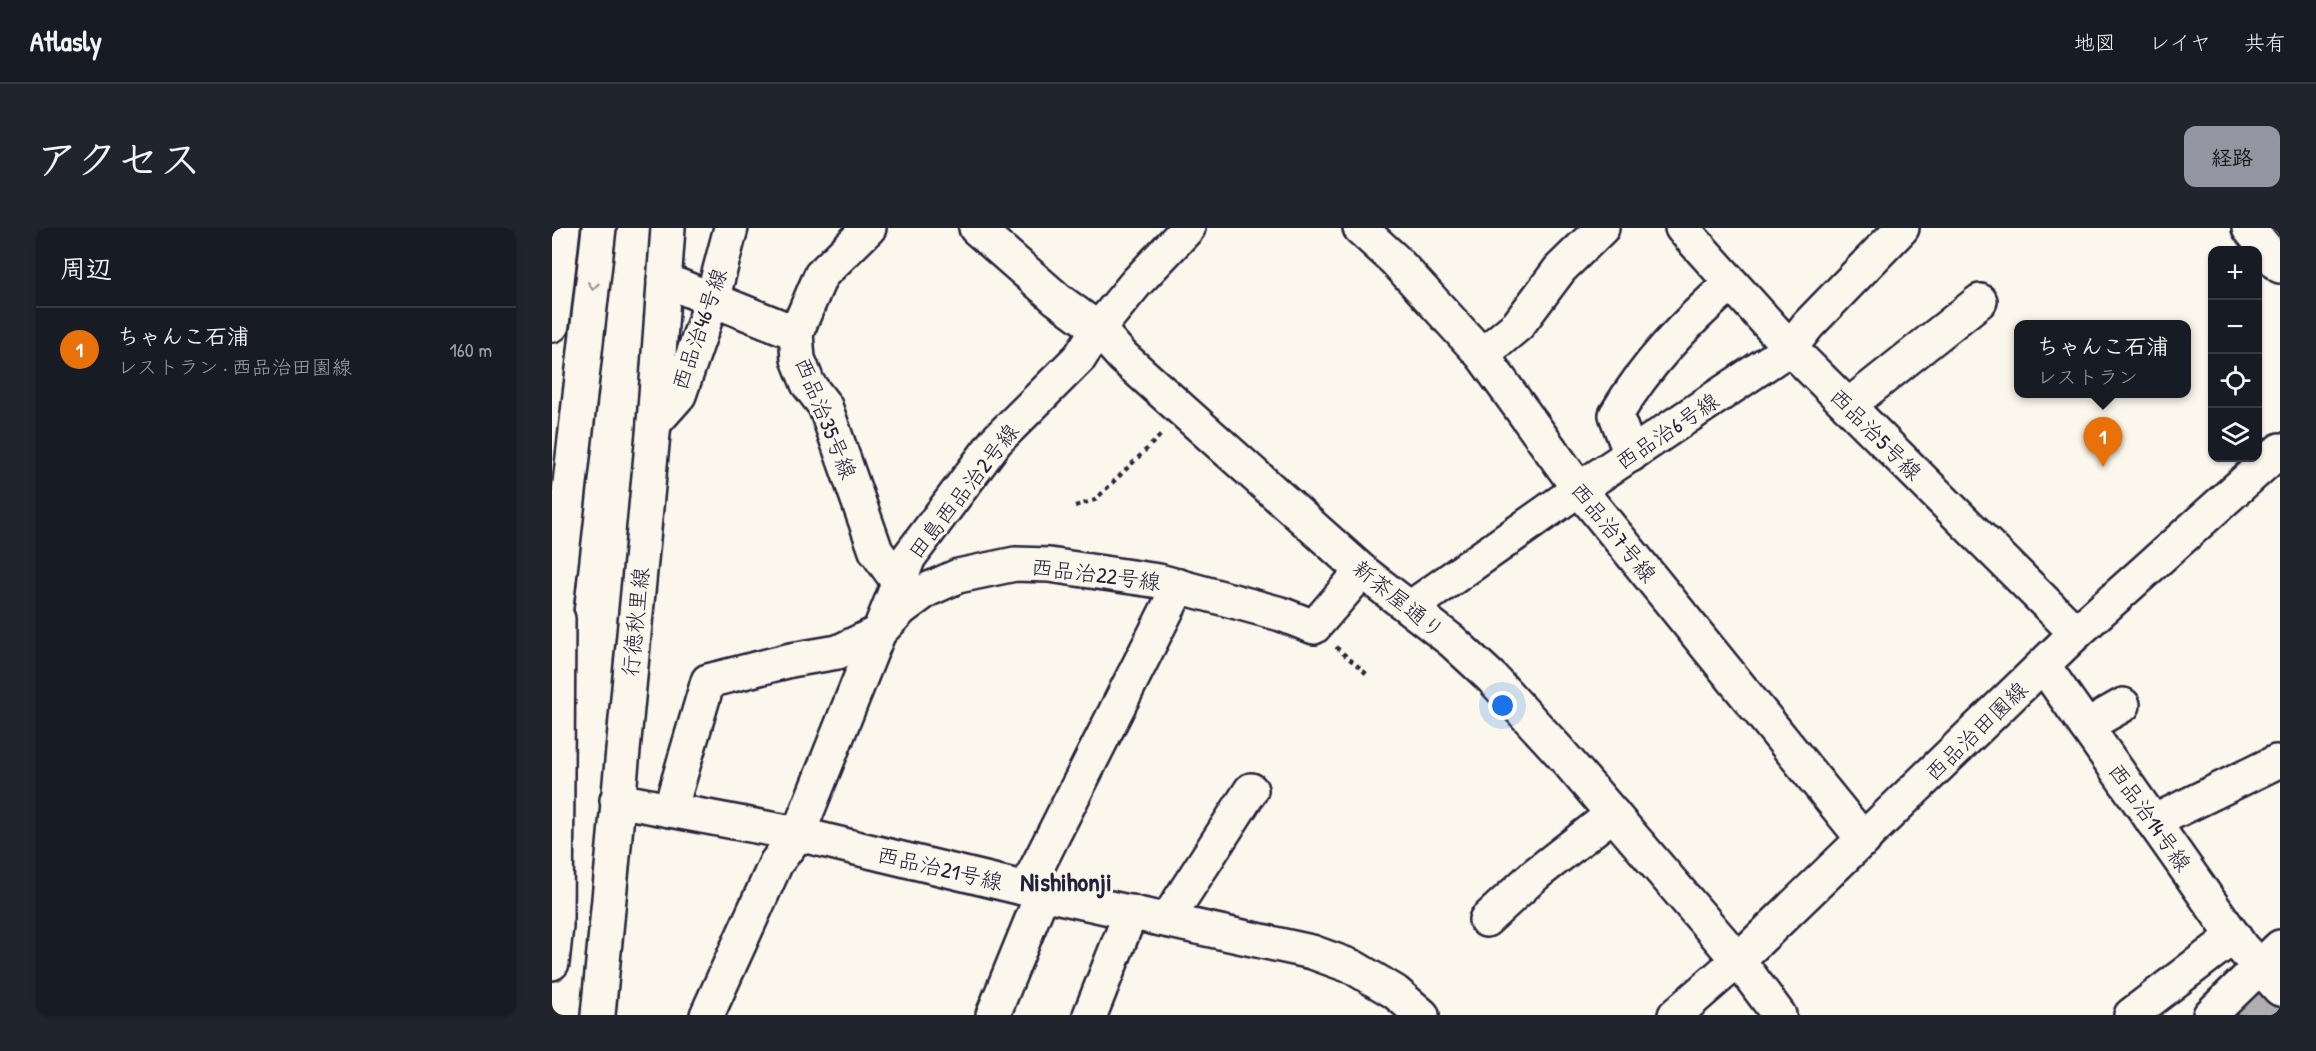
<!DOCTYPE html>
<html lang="ja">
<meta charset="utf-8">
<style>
body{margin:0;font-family:"Patrick Hand","Klee One",sans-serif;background:#20242c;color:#f1f3f6}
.controls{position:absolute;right:18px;top:18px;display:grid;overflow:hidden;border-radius:12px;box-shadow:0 2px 4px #0004}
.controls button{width:54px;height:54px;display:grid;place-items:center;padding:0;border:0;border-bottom:2px solid #363941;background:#171b24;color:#f1f3f6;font:30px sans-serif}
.you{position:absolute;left:951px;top:478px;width:21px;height:21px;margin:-15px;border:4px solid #fff;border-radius:50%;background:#1a73e8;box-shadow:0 0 0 9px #1a73e833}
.badge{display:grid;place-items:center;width:39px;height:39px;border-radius:50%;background:#9495a2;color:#fff;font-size:20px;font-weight:700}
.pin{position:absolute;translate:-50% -50px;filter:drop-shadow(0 2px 3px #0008)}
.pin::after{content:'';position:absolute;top:32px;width:21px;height:18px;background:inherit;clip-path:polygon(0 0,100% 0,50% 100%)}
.popup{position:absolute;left:1462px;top:92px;width:177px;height:78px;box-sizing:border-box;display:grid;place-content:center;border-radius:12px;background:#171b24;filter:drop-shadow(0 2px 4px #0005);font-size:20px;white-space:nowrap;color:#9ea1a6}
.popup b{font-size:22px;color:#f1f3f6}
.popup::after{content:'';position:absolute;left:50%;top:100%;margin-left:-12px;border:12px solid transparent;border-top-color:#171b24}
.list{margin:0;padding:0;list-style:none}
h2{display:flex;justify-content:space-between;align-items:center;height:78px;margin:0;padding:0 24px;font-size:26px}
h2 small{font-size:20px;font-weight:400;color:#9ea1a6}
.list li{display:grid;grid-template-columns:39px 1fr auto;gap:18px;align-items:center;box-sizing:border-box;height:84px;padding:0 24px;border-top:2px solid #363941}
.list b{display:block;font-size:22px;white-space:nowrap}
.list p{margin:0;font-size:20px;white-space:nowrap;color:#9ea1a6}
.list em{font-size:20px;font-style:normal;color:#9ea1a6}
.icon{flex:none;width:33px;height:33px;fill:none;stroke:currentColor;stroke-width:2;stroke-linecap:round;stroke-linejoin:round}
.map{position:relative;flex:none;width:1728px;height:787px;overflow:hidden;border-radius:12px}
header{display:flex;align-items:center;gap:36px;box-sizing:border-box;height:84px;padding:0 30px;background:#171b24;border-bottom:2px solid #363941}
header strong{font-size:28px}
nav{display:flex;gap:33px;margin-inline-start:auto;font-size:21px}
.intro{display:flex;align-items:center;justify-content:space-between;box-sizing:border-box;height:144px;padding:0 36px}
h1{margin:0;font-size:42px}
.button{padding:15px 27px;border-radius:12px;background:#9495a2;color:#111;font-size:21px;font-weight:700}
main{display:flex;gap:36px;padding:0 36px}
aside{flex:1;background:#171b24;border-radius:12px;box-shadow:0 2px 4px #0004}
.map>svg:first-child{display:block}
.water{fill:#b1aeb0;stroke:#787681;stroke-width:1.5}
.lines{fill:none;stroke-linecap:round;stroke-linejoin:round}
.minor-casing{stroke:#22223b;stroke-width:38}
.major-casing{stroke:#22223b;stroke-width:38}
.path{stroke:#22223b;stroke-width:4;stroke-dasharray:4.5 4.5;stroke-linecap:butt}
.minor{stroke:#fbf7ec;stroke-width:33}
.major{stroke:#fbf7ec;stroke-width:33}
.oneway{stroke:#99979c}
.labels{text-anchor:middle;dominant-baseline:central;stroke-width:6;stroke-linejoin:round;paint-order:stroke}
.street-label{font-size:22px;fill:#22223b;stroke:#fbf7ec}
.quarter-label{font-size:26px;font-weight:bold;fill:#22223b;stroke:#fbf7ec}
</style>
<header>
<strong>Atlasly</strong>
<nav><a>地図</a><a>レイヤ</a><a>共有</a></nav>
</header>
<div class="intro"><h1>アクセス</h1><a class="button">経路</a></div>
<main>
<aside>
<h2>周辺<small></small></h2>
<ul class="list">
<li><span class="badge" style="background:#e8710a">1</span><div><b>ちゃんこ石浦</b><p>レストラン · 西品治田園線</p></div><em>160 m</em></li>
</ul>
</aside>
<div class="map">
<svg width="1728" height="787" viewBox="0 0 1728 787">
<rect width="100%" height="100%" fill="#fbf7ec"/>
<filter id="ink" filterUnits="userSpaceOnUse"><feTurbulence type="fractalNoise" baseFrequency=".0167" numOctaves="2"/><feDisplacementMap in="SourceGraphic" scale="12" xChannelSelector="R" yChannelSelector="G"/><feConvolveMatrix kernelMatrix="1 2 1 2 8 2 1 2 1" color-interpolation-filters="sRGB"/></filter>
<g filter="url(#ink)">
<!-- water -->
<path class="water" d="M1728 738V787H1678Z"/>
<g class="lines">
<defs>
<g id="minor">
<path d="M424 0 505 71 546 101 571 129 810 343 900 413 940 450 1006 522 1186 732 1227 787"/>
<path d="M808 0 843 32 930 127 1027 261 1312 612"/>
<path d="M1130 0 1238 120 1524 405"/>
<path d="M112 52 244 105 246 131 256 156 273 178 324 323 347 355"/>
<path d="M244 105 269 47 317 0"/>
<path d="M930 127 966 97 1008 41 1050 0"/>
<path d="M1296 178 1428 73"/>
<path d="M102 195 127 167 160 72 179 0"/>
<path d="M1079 227 1064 187C1094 136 1134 95 1178 56"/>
<path d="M858 380 1027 261 1238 120 1256 97 1350 0"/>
<path d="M1491 437 1690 720 1728 761"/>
<path d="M1534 498 1571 477"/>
<path d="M65 572 246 606 512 670 760 724 801 739 843 764 870 787"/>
<path d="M118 582 156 453 239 432 286 424 327 404 349 381 375 362 406 348 463 336 497 337 607 353 729 386 762 399 810 343"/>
<path d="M1601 594 1724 534"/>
<path d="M474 661 627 358"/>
<path d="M615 692 699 562"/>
<path d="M934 692 984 646 1061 586"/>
<path d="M46 787 102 195 116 0"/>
<path d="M155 787 224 635 246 606 357 329 444 213 528 129 546 101 584 55 636 0"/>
<path d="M441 787 491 664"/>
<path d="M538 787 579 684"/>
<path d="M1123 787 1186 732 1524 405 1728 222"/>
<path d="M1579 787 1682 708"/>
<path d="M1658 787 1728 719"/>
</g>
<g id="major">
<path d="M1697 0 1728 38"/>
<path d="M0 97 11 0"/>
<path d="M0 414 47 0"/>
<path d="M0 735 4 698 6 391"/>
</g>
</defs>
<!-- minor casing -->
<use href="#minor" class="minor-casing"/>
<!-- major casing -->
<use href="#major" class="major-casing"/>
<!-- path -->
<g class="path">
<path d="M523 278 543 272 611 205"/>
<path d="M784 419 817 448"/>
</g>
<!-- minor -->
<use href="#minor" class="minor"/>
<!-- major -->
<use href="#major" class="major"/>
</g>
<!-- one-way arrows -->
<defs><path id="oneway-chevron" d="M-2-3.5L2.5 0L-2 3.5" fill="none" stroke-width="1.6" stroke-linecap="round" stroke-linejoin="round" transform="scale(1.5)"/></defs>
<use class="oneway" href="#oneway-chevron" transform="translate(41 58) rotate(97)"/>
</g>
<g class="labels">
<!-- street labels -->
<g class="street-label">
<text transform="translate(147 101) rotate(-71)">西品治46号線</text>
<text transform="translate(274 190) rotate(68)">西品治35号線</text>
<text transform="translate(1115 203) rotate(-34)">西品治6号線</text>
<text transform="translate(1324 206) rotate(45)">西品治5号線</text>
<text transform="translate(411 263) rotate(-52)">田島西品治2号線</text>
<text transform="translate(1062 304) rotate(51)">西品治7号線</text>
<text transform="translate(544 346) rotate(7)">西品治22号線</text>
<text transform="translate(847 371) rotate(39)">新茶屋通り</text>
<text transform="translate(83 394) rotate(-84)">行徳秋里線</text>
<text transform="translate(1424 503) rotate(-44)">西品治田園線</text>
<text transform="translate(1598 589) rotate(55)">西品治14号線</text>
<text transform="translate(388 640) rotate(13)">西品治21号線</text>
</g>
<!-- quarter labels -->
<g class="quarter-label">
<text x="514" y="653">Nishihonji</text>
</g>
</g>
</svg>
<div class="controls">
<button>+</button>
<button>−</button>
<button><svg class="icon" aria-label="locate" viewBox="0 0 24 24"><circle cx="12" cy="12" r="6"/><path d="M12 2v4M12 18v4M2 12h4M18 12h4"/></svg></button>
<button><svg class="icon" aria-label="layers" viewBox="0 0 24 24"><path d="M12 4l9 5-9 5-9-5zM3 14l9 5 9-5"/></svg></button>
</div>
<div class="you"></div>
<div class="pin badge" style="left:1551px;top:239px;background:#e8710a">1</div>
<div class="popup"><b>ちゃんこ石浦</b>レストラン</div>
</div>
</main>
